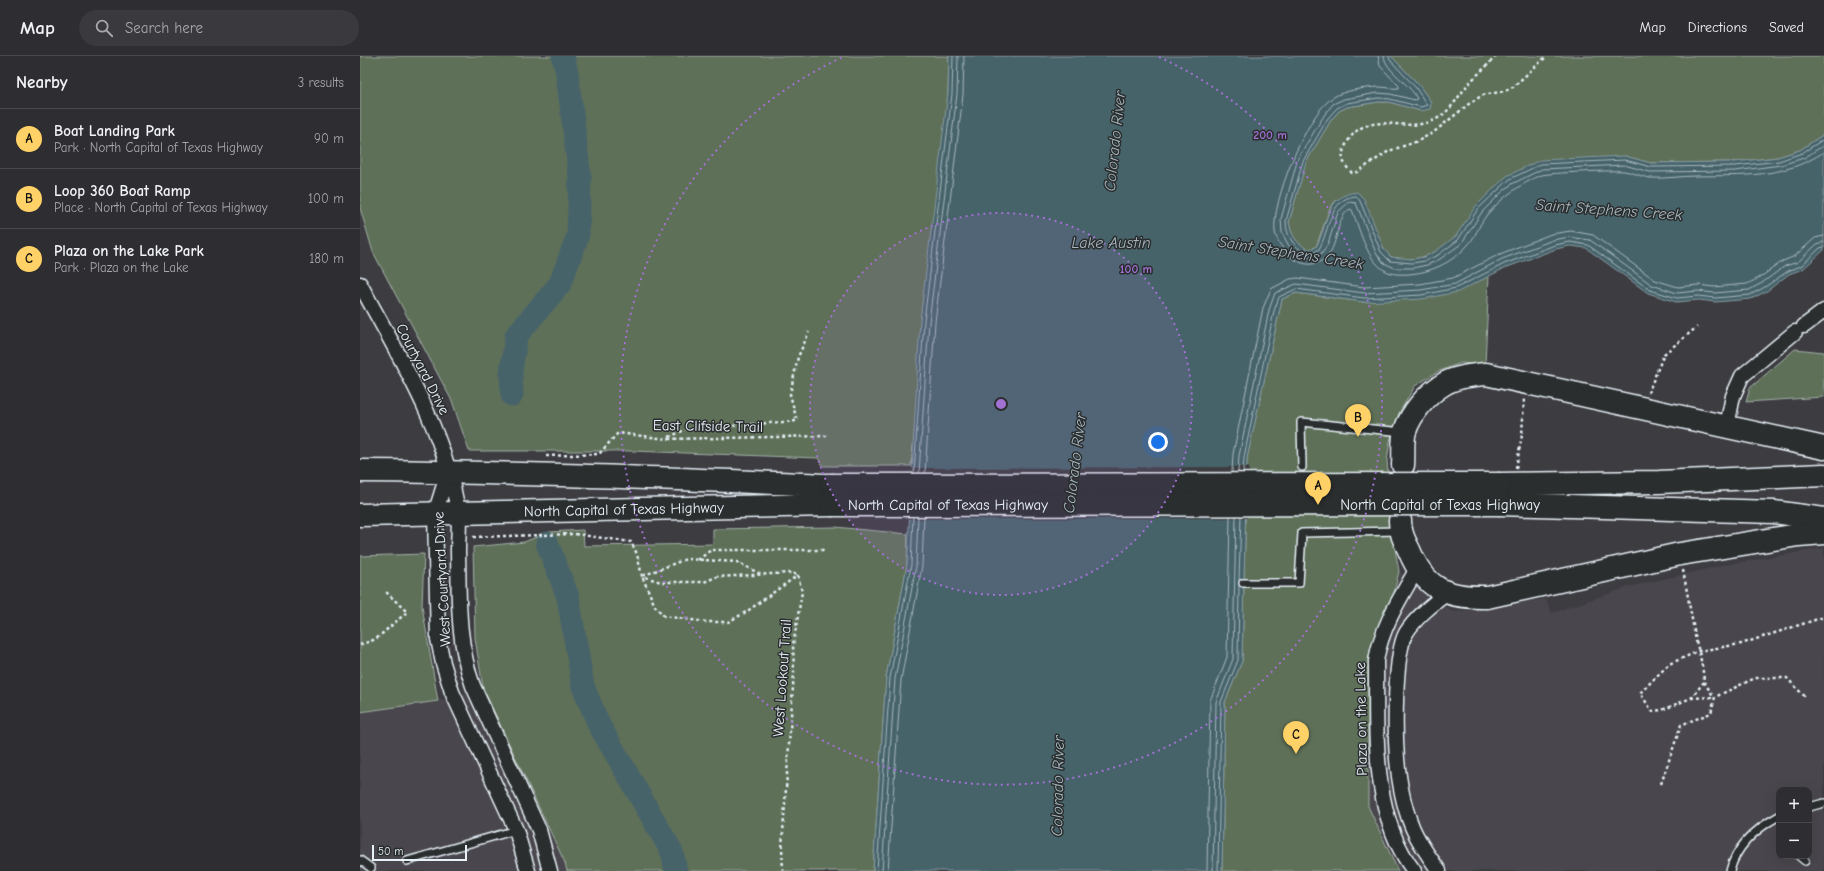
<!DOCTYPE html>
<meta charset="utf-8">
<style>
body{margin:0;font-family:"Comic Neue",sans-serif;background:#3a393d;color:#f1f3f6}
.controls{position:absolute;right:12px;bottom:12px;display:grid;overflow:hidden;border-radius:8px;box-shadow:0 4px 16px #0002}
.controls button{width:36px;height:36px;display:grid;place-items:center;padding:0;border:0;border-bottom:1px solid #49494d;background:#2e2d31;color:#f1f3f6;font:20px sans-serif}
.scale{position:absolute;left:12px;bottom:10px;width:95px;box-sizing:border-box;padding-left:4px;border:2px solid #e8f1f8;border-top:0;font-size:11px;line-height:14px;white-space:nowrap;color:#e8f1f8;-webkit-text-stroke:3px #2a2d2e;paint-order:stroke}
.you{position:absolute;left:798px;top:386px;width:14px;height:14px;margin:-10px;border:3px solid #fff;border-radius:50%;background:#1a73e8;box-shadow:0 0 0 6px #1a73e833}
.badge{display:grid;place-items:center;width:26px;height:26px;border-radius:50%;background:#ffd166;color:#111;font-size:13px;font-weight:700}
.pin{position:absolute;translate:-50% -33px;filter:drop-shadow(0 1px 2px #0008)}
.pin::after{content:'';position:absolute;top:21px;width:14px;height:12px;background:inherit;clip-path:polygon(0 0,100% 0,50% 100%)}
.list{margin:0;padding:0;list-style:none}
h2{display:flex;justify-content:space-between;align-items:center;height:52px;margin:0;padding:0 16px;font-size:17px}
h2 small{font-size:13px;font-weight:400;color:#a7a8ab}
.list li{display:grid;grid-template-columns:26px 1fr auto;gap:12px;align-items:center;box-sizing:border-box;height:60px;padding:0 16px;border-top:1px solid #49494d}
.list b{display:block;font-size:15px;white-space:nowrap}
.list p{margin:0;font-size:13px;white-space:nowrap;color:#a7a8ab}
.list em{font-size:13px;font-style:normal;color:#a7a8ab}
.icon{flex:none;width:22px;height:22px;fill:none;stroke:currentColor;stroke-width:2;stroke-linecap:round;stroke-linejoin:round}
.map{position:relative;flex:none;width:1464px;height:815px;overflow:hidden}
header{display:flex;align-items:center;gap:24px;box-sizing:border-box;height:56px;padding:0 20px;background:#2e2d31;border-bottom:1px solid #49494d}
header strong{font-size:19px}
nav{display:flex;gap:22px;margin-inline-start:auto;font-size:14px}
.search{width:280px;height:36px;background:#3a393d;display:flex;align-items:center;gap:10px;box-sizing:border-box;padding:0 14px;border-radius:22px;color:#a7a8ab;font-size:15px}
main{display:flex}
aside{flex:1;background:#2e2d31}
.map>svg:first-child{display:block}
.built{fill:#4a464e;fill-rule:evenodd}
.green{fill:#5e7059;stroke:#a3b0a8}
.water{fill:#47636b;stroke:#879ca3}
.pier{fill:#3d3c41}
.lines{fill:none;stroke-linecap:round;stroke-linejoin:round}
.shore{stroke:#a8b8c0;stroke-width:1}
.river{stroke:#47636b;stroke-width:23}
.service-casing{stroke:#e8f1f8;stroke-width:10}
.minor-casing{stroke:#e8f1f8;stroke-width:17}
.trunk-casing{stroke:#e8f1f8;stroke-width:25}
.path{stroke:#e8f1f8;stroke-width:2.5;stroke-dasharray:3 3;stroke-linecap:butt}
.service{stroke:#2a2d2e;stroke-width:7}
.minor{stroke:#2a2d2e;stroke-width:14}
.trunk{stroke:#2a2d2e;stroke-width:22}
.trunk-bridge-casing{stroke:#e8f1f8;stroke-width:25;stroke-linecap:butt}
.trunk-bridge{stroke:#2a2d2e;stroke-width:22}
.ring{fill:none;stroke:#a171d3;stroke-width:2;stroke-dasharray:2 4}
.labels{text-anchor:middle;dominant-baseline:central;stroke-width:3;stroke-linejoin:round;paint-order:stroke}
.street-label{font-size:15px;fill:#e8f1f8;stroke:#2a2d2e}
.water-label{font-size:16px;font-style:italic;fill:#a8b8c0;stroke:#2a2d2e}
.centre{fill:#a171d3;stroke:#2a2d2e;stroke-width:2}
.ring-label{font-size:12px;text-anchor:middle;font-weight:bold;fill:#a171d3;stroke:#2a2d2e;stroke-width:3;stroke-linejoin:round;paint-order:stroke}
</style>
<header>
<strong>Map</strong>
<div class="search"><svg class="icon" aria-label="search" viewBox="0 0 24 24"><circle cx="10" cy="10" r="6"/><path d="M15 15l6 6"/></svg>Search here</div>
<nav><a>Map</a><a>Directions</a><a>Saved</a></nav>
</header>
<main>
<aside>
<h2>Nearby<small>3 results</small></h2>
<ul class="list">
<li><span class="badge">A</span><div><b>Boat Landing Park</b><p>Park · North Capital of Texas Highway</p></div><em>90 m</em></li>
<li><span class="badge">B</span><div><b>Loop 360 Boat Ramp</b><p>Place · North Capital of Texas Highway</p></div><em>100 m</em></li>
<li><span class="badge">C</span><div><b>Plaza on the Lake Park</b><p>Park · Plaza on the Lake</p></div><em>180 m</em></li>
</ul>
</aside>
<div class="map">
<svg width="1464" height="815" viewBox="0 0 1464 815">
<rect width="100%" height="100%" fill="#3d3c41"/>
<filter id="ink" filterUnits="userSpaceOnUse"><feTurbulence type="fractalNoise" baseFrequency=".025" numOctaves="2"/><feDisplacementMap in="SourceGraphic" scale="8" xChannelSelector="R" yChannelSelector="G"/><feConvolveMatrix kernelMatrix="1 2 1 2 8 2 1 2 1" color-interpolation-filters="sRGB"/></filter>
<g filter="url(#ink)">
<!-- built -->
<g class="built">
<path d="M1464 492V815H1038L1008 750V612L1017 573 1034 537 1039 515 1093 556 1186 543 1192 557 1268 531 1364 509ZM1419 734H1449V800H1419Z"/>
<path d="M123 632 205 807 207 815H0V656L78 645Z"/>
</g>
<!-- green -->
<g class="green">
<path d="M0 0H589L588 37 551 410H463L458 402 272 395H109L92 345 13 196 0 152Z"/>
<path d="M1031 0H1464V78L1440 94 1418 101 1374 106 1290 107 1265 100 1097 181C1076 197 1058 208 1031 201L977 143 970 152 956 191 948 194C936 187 931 179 929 166L946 106 971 64 979 55 987 51 1018 46H1029L1061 55 1071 46 1059 29Z"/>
<path d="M1129 220 1125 309 1101 307 1077 316 1055 330 1039 357 1030 385 1027 405 1035 493 1039 515 1034 537 1017 573 1008 612V750L1038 815H862L865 646 882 605 887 402 922 243 936 237 1004 246 1117 226Z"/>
<path d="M1435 293 1464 296V341L1386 346 1390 332Z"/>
<path d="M475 471 548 478 547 509 526 622 513 815H207L205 807 123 632 115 582 113 491 164 486 189 476 223 474 224 490 353 488V473Z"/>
<path d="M64 498 62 550 78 645 0 656V500Z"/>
</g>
<!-- water -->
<path class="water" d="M589 0H1031L1059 29 1071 46 1070 53 1061 55 1029 46H1018L987 51 979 55 971 64 946 106 929 166C931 179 936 187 948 193L956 191C969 168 964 140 997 136L1004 143 1024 193 1031 201 1051 203 1064 201 1076 195 1096 180 1115 151 1136 130 1147 120 1180 104 1265 100 1291 107 1374 106 1418 101 1440 94 1464 78V194L1443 213 1429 218 1407 235 1391 243 1355 246 1339 244 1316 246 1288 237 1226 192 1210 190 1196 193 1145 212 1098 236 1062 243 1004 246 936 237 922 243 887 402 882 605 865 646 862 815H513L526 622 547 509 560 265 588 37Z"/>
<!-- pier -->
<path class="pier" d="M889 411 887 462 547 463 549 412Z"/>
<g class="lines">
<!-- shore -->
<g class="shore">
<path d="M1018 0 1020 10 1039 30V32C1033 33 1025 31 1018 31 1004 32 984 34 972 42 946 59 911 147 915 176 917 186 924 195 931 201 939 207 947 210 957 207 982 198 972 164 990 153L992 154C1001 175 1008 215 1036 218 1062 220 1089 210 1107 190 1115 182 1119 169 1126 160 1141 142 1161 127 1182 119 1189 117 1255 114 1264 115 1273 116 1281 121 1290 122 1305 123 1321 120 1336 120 1383 119 1423 123 1464 96"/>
<path d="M1024 0C1025 15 1051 28 1057 43L1055 44 1030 38 1017 37 984 43 973 48 965 58 938 102 921 163 922 177 929 190 938 198 946 202 961 198 968 188 978 156 989 146 996 147 1016 197 1024 207 1035 212H1053L1067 209 1080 203 1101 188 1122 156 1142 136 1152 128 1182 113 1264 109 1290 116 1375 115 1421 109 1444 102 1464 89"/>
<path d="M1029 0 1030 4 1056 32 1067 49 1061 51 1030 43 1018 42 987 47 977 52 968 62 943 105 926 165C926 180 933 190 946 197H953L959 193C970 174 969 142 996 140L1000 145 1021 196 1030 205 1052 207 1065 205 1078 199 1098 184 1118 153 1139 133 1150 123 1181 108 1265 104 1291 111 1375 110 1419 105 1442 97 1464 83"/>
<path d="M872 416 873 398 903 252 911 233 930 223 938 222 1004 231 1060 228 1093 222 1140 198 1191 178 1211 175 1233 179 1295 224 1318 231 1338 229 1354 231 1387 228 1399 222 1423 205 1435 200 1455 182 1464 180"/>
<path d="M878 416 879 400 909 254 915 237 936 228 1004 237 1061 234 1095 228 1142 203 1193 184 1209 181 1230 184 1292 229 1317 237 1338 235 1354 237 1389 234 1402 227 1425 210 1438 206 1457 188 1464 186"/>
<path d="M883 416 884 401 914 255 919 241 936 233 1004 242 1062 239 1096 232 1144 208 1195 189 1210 186 1228 189 1290 234 1317 242 1338 240 1355 242 1390 239 1405 231 1428 215 1441 210 1460 192 1464 191"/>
<path d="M554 417 564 265 592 38 593 0"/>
<path d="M559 417 569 266 597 38 598 0"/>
<path d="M565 417 575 266 603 39 604 0"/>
<path d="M879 524 881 460"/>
<path d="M517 815 530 622 551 509 553 461"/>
<path d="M522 815 535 623 556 510 558 461"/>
<path d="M528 815 541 624 562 510 564 461"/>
<path d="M847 815 850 645 867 601 870 460"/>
<path d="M853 815 856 646 873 603 876 460"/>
<path d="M858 815 861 646 878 604 879 529"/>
</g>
<!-- river -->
<g class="river">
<path d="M152 339 151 317 156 280 200 228 218 179 220 122 207 17 203 0"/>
<path d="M187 487 208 541 223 630 238 667 312 796 316 815"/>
</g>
<defs>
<g id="service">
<path d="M942 411 941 366 1043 376"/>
<path d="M883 527H939L942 477 1038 475"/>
<path d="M1449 751 1464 747"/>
<path d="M1439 800 1445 805"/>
<path d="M0 804 11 812"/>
<path d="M47 805 156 774"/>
<path d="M1370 815C1376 790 1397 772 1419 760"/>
</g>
<g id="minor">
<path d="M0 228C39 301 85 373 98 456 100 468 98 482 98 495 99 542 97 585 113 630L179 774 190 815"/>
<path d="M1444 270 1464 255"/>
<path d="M1367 370 1373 340 1382 320 1435 276"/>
<path d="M88 416 75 458 78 583 83 607 92 636 156 774 168 815"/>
<path d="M1054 815C1010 758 1017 673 1016 605 1021 572 1040 542 1057 513"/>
<path d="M1079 815C1069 800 1057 785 1051 768 1043 748 1039 725 1037 703 1035 677 1034 598 1046 577 1055 562 1073 548 1087 537"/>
</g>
<g id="trunk">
<path d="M1043 409C1044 399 1042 385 1045 375 1051 357 1067 338 1084 328 1095 321 1113 319 1126 318L1464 392"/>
<path d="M0 415C157 416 314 423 471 429"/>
<path d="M1140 428 1299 426 1464 419"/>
<path d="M1140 448 1414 456 1464 463"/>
<path id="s1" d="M0 459 471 449"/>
<path d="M1040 465C1040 476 1044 484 1049 494 1065 533 1086 542 1127 541L1320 498 1438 479 1464 477"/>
</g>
</defs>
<!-- service casing -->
<use href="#service" class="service-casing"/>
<!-- minor casing -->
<use href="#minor" class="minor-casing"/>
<!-- trunk casing -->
<use href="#trunk" class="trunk-casing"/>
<!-- path -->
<g class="path">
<path d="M1136 0C1128 9 1119 17 1110 26 1100 37 1091 55 1078 62 1045 82 1004 46 984 93 980 103 985 110 992 117L997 116 1029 95 1058 85 1074 76 1110 47 1123 39 1145 35 1153 31 1187 0"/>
<path d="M1288 337 1304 298 1337 271"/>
<path d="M309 381 327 373 437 365 430 338 438 301 449 276"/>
<path d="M186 400 239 398 258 377 307 383 467 380"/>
<path d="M1156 412 1162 379 1164 343"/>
<path d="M113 481 215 478 271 486 277 498 282 520 301 526H344L356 521 430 517 438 519"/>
<path d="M338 504 351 494H464"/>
<path d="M1323 514 1336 585C1340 599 1343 611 1344 626L1331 642 1302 654 1292 655 1280 637 1309 608 1339 595 1381 588 1464 561"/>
<path d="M400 518 377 506 326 503 282 520 295 550 304 560 346 566H368L386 556 438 519"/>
<path d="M0 589 16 583 47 556 24 534"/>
<path d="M1344 626 1354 641"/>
<path d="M1331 642 1355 641"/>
<path d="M1301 728 1321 669 1351 657 1355 641 1395 622H1427L1446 642"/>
<path d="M423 815 422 791 434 616 433 589 442 536 438 519"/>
</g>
<!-- service -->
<use href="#service" class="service"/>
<!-- minor -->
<use href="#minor" class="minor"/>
<!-- trunk -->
<use href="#trunk" class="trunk"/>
<defs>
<g id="trunk-bridge">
<path d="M471 429 1140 428"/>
<path id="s2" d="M471 449 1140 448"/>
</g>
</defs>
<!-- trunk-bridge casing -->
<use href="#trunk-bridge" class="trunk-bridge-casing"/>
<!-- trunk-bridge -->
<use href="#trunk-bridge" class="trunk-bridge"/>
</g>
</g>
<!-- distance rings -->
<circle cx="641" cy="348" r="191" fill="#a171d3" fill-opacity=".12"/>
<g class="ring">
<circle cx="641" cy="348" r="191"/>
<path d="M799 1A381 381 0 1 1 483 1"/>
</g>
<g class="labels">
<!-- street labels -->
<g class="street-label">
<text transform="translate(63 313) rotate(63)">Courtyard Drive</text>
<text transform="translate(348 370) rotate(1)">East Clifside Trail</text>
<text stroke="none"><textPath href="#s2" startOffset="117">North Capital of Texas Highway</textPath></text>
<text x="1080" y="449">North Capital of Texas Highway</text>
<text stroke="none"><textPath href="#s1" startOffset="264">North Capital of Texas Highway</textPath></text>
<text transform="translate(82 523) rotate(-93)">West Courtyard Drive</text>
<text transform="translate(422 622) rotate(-86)">West Lookout Trail</text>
<text transform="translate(1001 663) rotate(-91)">Plaza on the Lake</text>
</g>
<!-- water labels -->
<g class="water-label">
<text transform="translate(755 85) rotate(-84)">Colorado River</text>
<text transform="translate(1249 154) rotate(4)">Saint Stephens Creek</text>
<text x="751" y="187">Lake Austin</text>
<text transform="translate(931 197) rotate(9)">Saint Stephens Creek</text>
<text transform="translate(715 407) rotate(-83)">Colorado River</text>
<text transform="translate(698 730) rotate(-89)">Colorado River</text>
</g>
</g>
<circle cx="641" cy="348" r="6" class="centre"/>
<g class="ring-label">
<text x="910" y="83">200 m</text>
<text x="776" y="217">100 m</text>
</g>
</svg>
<div class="controls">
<button>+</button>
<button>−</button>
</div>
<div class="scale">50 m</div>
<div class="you"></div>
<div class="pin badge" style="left:958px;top:449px">A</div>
<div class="pin badge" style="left:998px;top:381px">B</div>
<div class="pin badge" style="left:936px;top:698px">C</div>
</div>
</main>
